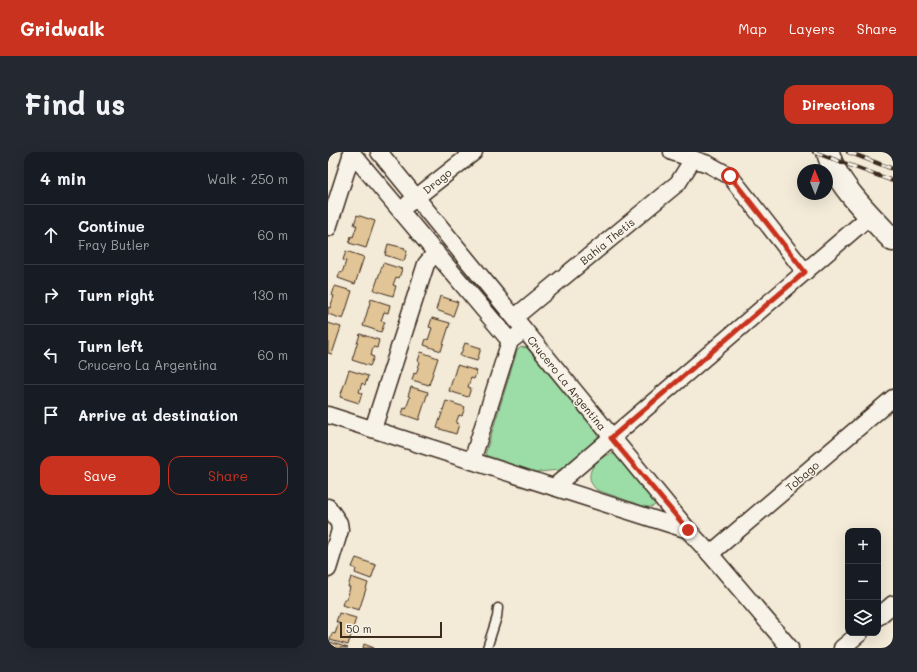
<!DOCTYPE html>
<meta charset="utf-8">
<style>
body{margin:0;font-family:Mali,sans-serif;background:#242831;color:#f1f3f6}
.controls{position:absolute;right:12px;bottom:12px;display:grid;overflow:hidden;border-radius:8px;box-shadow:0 4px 16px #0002}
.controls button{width:36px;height:36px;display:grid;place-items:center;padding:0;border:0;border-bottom:1px solid #363941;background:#171b24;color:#f1f3f6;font:20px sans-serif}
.compass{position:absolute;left:469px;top:12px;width:36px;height:36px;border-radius:50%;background:#171b24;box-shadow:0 4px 16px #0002;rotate:359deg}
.scale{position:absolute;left:12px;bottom:10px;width:102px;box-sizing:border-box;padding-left:4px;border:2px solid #3b2a1e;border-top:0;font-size:11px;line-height:14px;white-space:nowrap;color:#3b2a1e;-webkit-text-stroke:3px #f7f3e8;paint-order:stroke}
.stop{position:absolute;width:12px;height:12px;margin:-9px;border:3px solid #c8321e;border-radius:50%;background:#fff}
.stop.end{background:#c8321e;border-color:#fff;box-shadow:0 1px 4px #0008}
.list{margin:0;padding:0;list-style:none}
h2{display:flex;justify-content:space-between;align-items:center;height:52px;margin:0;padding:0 16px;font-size:17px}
h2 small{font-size:13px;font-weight:400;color:#9ea1a6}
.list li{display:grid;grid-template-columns:26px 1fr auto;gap:12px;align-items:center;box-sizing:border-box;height:60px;padding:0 16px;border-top:1px solid #363941}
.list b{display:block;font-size:15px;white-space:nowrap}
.list p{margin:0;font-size:13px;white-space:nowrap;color:#9ea1a6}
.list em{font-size:13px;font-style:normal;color:#9ea1a6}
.actions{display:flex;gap:8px;padding:12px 16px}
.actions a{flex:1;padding:9px 0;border:1px solid #c8321e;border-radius:12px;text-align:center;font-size:14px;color:#c8321e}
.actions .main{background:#c8321e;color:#fff}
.icon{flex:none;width:22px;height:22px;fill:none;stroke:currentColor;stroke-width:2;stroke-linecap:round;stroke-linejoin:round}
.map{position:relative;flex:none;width:565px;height:496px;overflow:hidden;border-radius:12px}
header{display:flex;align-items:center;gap:24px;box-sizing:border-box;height:56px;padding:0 20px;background:#c8321e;color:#fff}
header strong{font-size:19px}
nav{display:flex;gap:22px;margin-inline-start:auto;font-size:14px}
.intro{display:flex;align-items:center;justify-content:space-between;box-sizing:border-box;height:96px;padding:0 24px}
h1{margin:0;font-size:28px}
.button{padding:10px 18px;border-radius:12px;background:#c8321e;color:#fff;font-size:14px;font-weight:700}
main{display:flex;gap:24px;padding:0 24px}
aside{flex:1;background:#171b24;border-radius:12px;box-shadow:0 4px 16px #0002}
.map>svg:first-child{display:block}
.green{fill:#9cdca6;stroke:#6c8362}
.building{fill:#e2c596;stroke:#3b2a1e}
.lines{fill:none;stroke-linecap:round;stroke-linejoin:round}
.lane-casing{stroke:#3b2a1e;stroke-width:11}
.street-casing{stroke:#3b2a1e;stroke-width:19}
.secondary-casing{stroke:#3b2a1e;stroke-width:25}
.lane{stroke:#f7f3e8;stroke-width:8}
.street{stroke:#f7f3e8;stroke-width:16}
.secondary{stroke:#f7f3e8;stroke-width:22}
.rail-casing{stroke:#3b2a1e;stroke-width:4.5}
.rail{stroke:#f7f3e8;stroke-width:3;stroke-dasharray:9;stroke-linecap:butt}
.route{stroke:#c8321e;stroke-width:5}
.labels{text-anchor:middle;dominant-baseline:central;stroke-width:3;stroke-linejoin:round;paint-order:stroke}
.street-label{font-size:11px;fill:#3b2a1e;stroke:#f7f3e8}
</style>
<header>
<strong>Gridwalk</strong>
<nav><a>Map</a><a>Layers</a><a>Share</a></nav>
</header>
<div class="intro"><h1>Find us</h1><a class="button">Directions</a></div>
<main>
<aside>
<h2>4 min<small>Walk · 250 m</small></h2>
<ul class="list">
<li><svg class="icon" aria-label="ahead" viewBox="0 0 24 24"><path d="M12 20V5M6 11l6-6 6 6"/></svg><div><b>Continue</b><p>Fray Butler</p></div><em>60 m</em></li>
<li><svg class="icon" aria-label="right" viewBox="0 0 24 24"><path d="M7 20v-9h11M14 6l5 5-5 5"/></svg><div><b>Turn right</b></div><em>130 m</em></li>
<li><svg class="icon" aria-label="left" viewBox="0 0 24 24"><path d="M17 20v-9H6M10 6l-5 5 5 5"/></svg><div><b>Turn left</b><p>Crucero La Argentina</p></div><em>60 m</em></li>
<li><svg class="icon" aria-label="arrive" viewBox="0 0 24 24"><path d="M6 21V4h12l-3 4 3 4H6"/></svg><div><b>Arrive at destination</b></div></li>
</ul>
<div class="actions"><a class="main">Save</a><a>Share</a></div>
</aside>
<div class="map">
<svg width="565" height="496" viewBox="0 0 565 496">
<rect width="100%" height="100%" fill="#f3ead8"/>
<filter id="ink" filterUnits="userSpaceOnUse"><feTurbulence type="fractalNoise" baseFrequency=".025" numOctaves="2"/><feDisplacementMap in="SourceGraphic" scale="8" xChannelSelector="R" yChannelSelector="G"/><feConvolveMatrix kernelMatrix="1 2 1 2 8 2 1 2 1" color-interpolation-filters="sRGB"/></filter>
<g filter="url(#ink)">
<!-- green -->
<g class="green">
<path d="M193 195 199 196 269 276 270 285 269 289 241 315 231 318 211 320 204 319 157 303 189 199Z"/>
<path d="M282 302H288L329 351C326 355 323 355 318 355L269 338C253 324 267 307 282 302Z"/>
</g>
<!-- building -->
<g class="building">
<path d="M29 63 47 69 38 96 21 91 23 84 25 85 29 73H26Z"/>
<path d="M60 92 77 96 76 98 79 99 76 109 57 103Z"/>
<path d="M18 99 36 105 27 132 10 126 12 120 14 121 18 109 15 108Z"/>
<path d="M55 111 74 117 71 126 68 125 65 133 68 134 65 144 46 138Z"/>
<path d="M7 134 24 139 15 167 0 162V155L2 156 6 144 4 143Z"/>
<path d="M112 144 130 150 125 164 108 158Z"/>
<path d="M43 147 62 153 60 161 56 160 53 169 57 170 53 180 35 174Z"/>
<path d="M104 166 122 171 113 199 96 193 98 187 100 188 104 176 101 175Z"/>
<path d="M0 171 13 175 4 202 0 201Z"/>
<path d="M32 182 51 188 49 196 45 195 43 204 46 205 42 214 24 208Z"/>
<path d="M137 191 153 196 149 209 132 204Z"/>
<path d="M93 200 110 206 101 233 84 228 86 221 88 222 92 210 90 209Z"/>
<path d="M129 213 149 219 146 227 143 226 140 235 143 236 140 245 121 239Z"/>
<path d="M21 218 40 224 37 233 34 231 31 240 34 241 31 251 12 245Z"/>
<path d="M83 235 100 240 91 268 74 262 76 256 78 257 82 245 80 244Z"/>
<path d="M118 249 137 255 134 264 131 263 128 271 131 272 128 282 109 276Z"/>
<path d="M28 406 48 413 43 427 27 421 28 417 24 415Z"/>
<path d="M23 425 40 431 31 458 14 453 16 447H19L22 435H20Z"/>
<path d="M11 461 28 466 20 493 2 488 4 481 7 482 11 470H8Z"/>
<path d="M2 490 20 496H0Z"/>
<path d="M36 492 46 496H35Z"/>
</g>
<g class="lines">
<defs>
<path id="lane" d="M159 496 169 465 170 456"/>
<g id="street">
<path d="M23 0 182 189"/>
<path d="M51 0 360 378 382 402 462 496"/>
<path d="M344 0 380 12 402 24 477 120"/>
<path d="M80 52 146 0"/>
<path d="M0 76 24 1"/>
<path d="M187 165 350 31 365 7"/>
<path d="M0 263 360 378"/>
<path d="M45 277 98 112 108 100"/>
<path d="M144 309 182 189 190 183"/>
<path d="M226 335 542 64"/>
<path d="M0 355 11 371 12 378 0 417"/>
<path d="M382 402 565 246"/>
<path d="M550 465 565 452"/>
<path d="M514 496 532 481"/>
</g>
<path id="secondary" d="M500 0C507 31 543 65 565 88"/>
</defs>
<!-- lane casing -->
<use href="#lane" class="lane-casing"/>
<!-- street casing -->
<use href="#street" class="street-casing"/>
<!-- secondary casing -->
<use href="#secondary" class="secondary-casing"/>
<!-- lane -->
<use href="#lane" class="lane"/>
<!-- street -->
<use href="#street" class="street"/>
<!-- secondary -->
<use href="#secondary" class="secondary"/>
<defs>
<g id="rail">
<path d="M486 0 565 29"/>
<path d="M520 0 565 17"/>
</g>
</defs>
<!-- rail casing -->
<use href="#rail" class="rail-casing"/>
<!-- rail -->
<use href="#rail" class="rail"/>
</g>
</g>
<g class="lines" filter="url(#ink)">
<!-- route -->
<path class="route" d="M360 378 283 286 477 120 402 24"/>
</g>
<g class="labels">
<!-- street labels -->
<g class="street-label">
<text transform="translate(109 29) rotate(-39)">Drago</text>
<text transform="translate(279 89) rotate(-39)">Bahía Thetis</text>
<text transform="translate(239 231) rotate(51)">Crucero La Argentina</text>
<text transform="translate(474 324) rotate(-41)">Tobago</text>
</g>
</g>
</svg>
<div class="controls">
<button>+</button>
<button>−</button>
<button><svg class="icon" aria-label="layers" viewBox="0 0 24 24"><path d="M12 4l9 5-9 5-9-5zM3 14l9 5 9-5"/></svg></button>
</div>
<svg class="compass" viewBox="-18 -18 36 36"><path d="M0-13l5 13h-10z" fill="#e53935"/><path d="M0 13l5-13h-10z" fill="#9ea1a6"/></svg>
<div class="scale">50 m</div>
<div class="stop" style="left:402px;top:24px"></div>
<div class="stop end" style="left:360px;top:378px"></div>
</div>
</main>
